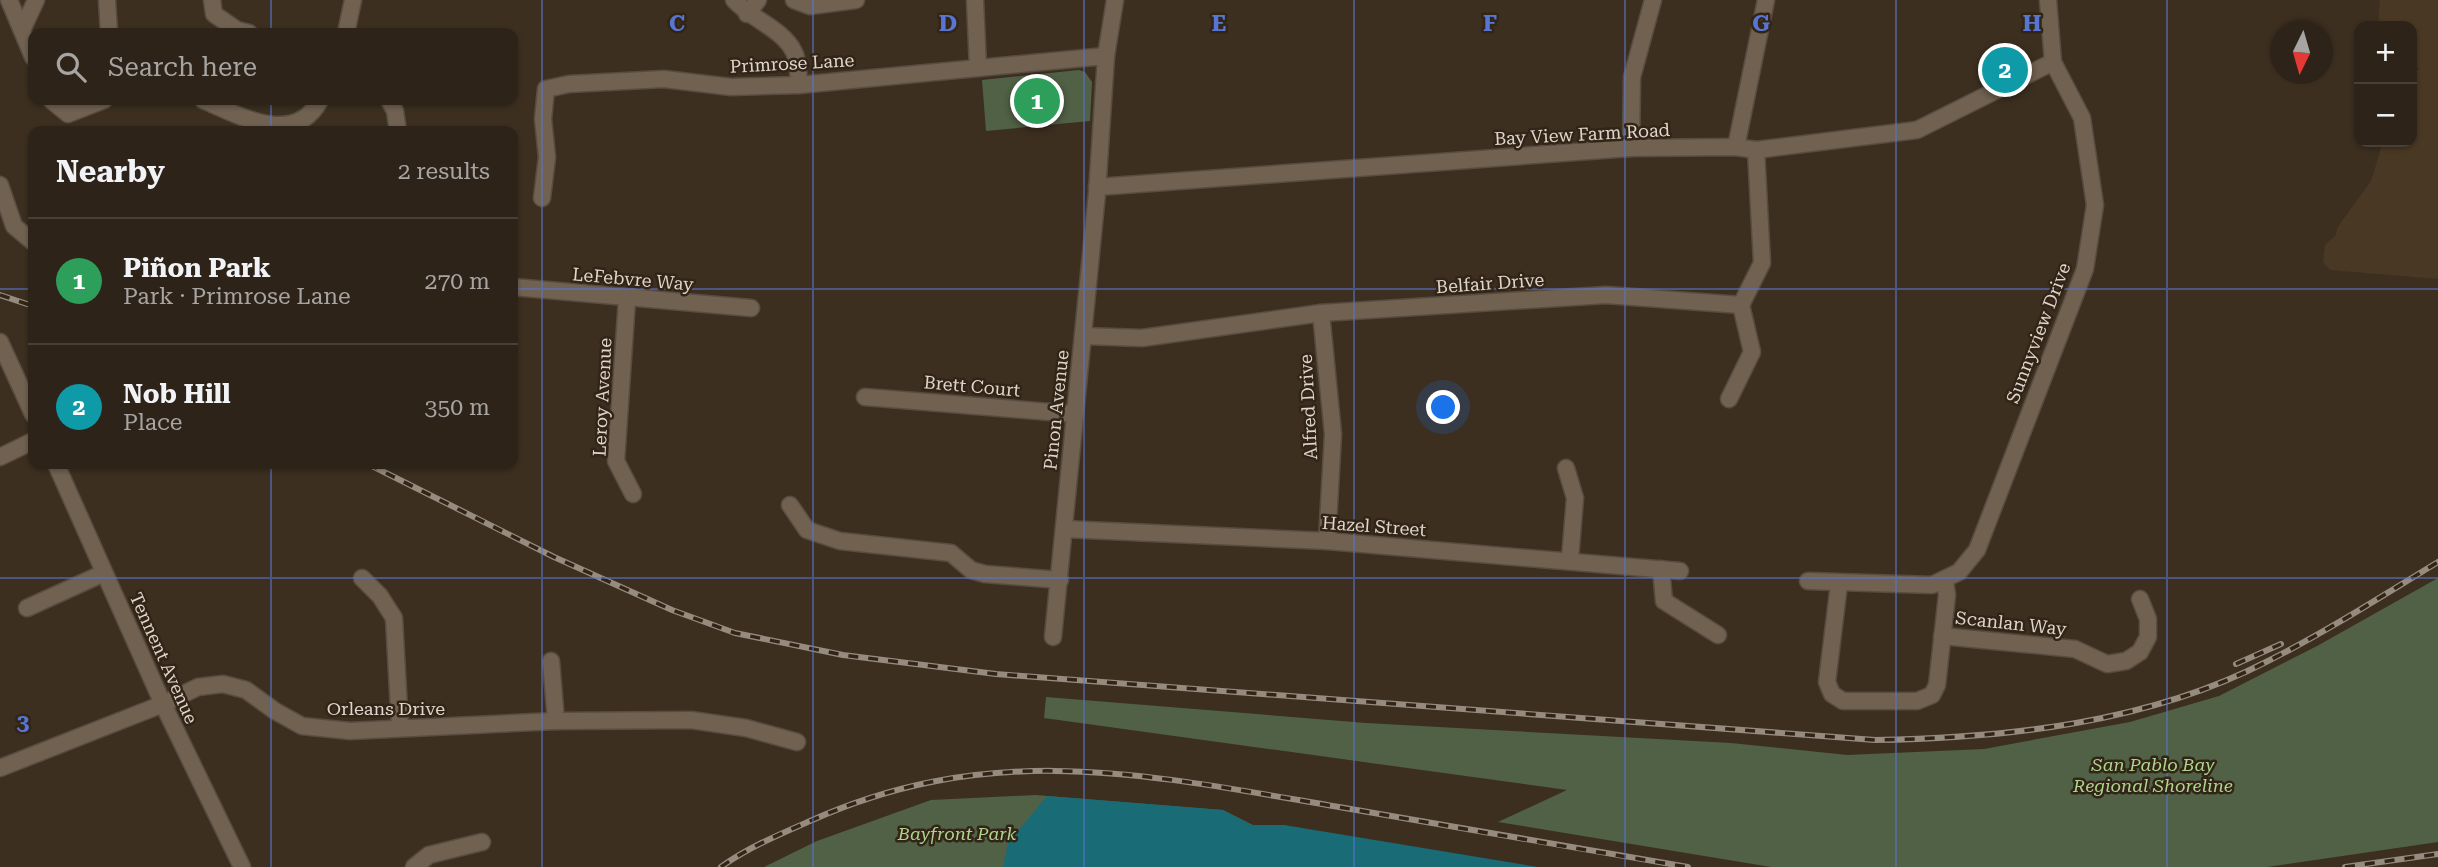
<!DOCTYPE html>
<meta charset="utf-8">
<style>
body{margin:0;font-family:"Roboto Serif",serif;background:#352b21;color:#f1f3f6}
.controls{position:absolute;right:21px;top:21px;display:grid;overflow:hidden;border-radius:14px;box-shadow:0 2px 5px #0004}
.controls button{width:63px;height:63px;display:grid;place-items:center;padding:0;border:0;border-bottom:2px solid #484037;background:#2d2318;color:#f1f3f6;font:35px sans-serif}
.compass{position:absolute;left:2270px;top:21px;width:63px;height:63px;border-radius:50%;background:#2d2318;box-shadow:0 2px 5px #0004;rotate:185deg}
.you{position:absolute;left:1444px;top:408px;width:24px;height:24px;margin:-18px;border:5px solid #fff;border-radius:50%;background:#1a73e8;box-shadow:0 0 0 10px #1a73e833}
.badge{display:grid;place-items:center;width:46px;height:46px;border-radius:50%;background:#f3a443;color:#fff;font-size:23px;font-weight:700}
.pin{position:absolute;translate:-50% -50%;border:4px solid #fff;box-shadow:0 2px 7px #0006}
.list{margin:0;padding:0;list-style:none}
h2{display:flex;justify-content:space-between;align-items:center;height:91px;margin:0;padding:0 28px;font-size:30px}
h2 small{font-size:23px;font-weight:400;color:#a7a4a2}
.list li{display:grid;grid-template-columns:46px 1fr auto;gap:21px;align-items:center;box-sizing:border-box;height:126px;padding:0 28px;border-top:2px solid #484037}
.list b{display:block;font-size:26px;white-space:nowrap}
.list p{margin:0;font-size:23px;white-space:nowrap;color:#a7a4a2}
.list em{font-size:23px;font-style:normal;color:#a7a4a2}
.icon{flex:none;width:38px;height:38px;fill:none;stroke:currentColor;stroke-width:2;stroke-linecap:round;stroke-linejoin:round}
.map{position:relative;flex:none;width:2438px;height:867px;overflow:hidden}
.search{position:absolute;background:#2d2318;box-shadow:0 2px 5px #0004;left:28px;top:28px;width:490px;height:77px;display:flex;align-items:center;gap:18px;box-sizing:border-box;padding:0 24px;border-radius:14px;color:#a7a4a2;font-size:26px}
.panel{position:absolute;background:#2d2318;box-shadow:0 2px 5px #0004;left:28px;top:126px;width:490px;height:343px;border-radius:14px}
.map>svg:first-child{display:block}
.built{fill:#493823}
.green{fill:#516145}
.water{fill:#196b75}
.lines{fill:none;stroke-linecap:round;stroke-linejoin:round}
.minor-casing{stroke:#574c40;stroke-width:19}
.minor{stroke:#706151;stroke-width:16}
.rail-casing{stroke:#968b7f;stroke-width:6}
.rail{stroke:#322517;stroke-width:3.5;stroke-dasharray:10;stroke-linecap:butt}
.grid{fill:none;stroke:#5776d4;stroke-width:2;stroke-opacity:0.55}
.labels{text-anchor:middle;dominant-baseline:central;stroke-width:5;stroke-linejoin:round;paint-order:stroke}
.street-label{font-size:18px;fill:#ded5cc;stroke:#322517}
.park-label{font-size:18px;font-style:italic;fill:#add58d;stroke:#322517}
.grid-label{font-size:23px;text-anchor:middle;font-weight:bold;fill:#5776d4;stroke:#322517;stroke-width:5;stroke-linejoin:round;paint-order:stroke}
</style>
<div class="map">
<svg width="2438" height="867" viewBox="0 0 2438 867">
<rect width="100%" height="100%" fill="#3c2f20"/>
<!-- built -->
<path class="built" d="M2380 0H2438V279L2330 270 2323 262 2325 245 2336 235 2337 228 2371 181 2383 142H2412V79L2419 68 2412 67V26H2378Z"/>
<!-- green -->
<g class="green">
<path d="M1079 70 1085 72 1092 82 1090 121 986 131 982 80Z"/>
<path d="M2438 578V842L2267 867H1771L1498 822 1567 790 1044 718 1046 697 1366 723 1731 743 1847 755 1984 749 2130 722 2219 696 2317 646Z"/>
<path d="M1035 795 1223 810 1253 825H1284L1436 867H764L817 841 931 800Z"/>
</g>
<!-- water -->
<path class="water" d="M1047 796 1223 810 1252 825H1284L1538 867H1003L1008 843Z"/>
<g class="lines">
<defs>
<g id="minor">
<path d="M9 0 33 57"/>
<path d="M107 0 109 33"/>
<path d="M212 0 214 14 237 30 249 33"/>
<path d="M734 0C751 19 783 29 794 52 799 61 798 75 799 85"/>
<path d="M794 0 810 6 856 0"/>
<path d="M975 0 978 68"/>
<path d="M747 14 758 0"/>
<path d="M22 30 36 0"/>
<path d="M346 33 353 0"/>
<path d="M51 100 68 114 104 100"/>
<path d="M203 100C238 115 295 148 320 100"/>
<path d="M389 100 395 111 398 131"/>
<path d="M1736 147 1766 0"/>
<path d="M1631 148 1632 77 1653 0"/>
<path d="M0 185 14 226 33 242"/>
<path d="M1097 187 1631 148 1736 147 1756 150 1917 130 2053 62"/>
<path d="M542 198 547 157 543 119 546 89 569 84 664 79 731 87 799 85 1106 56"/>
<path d="M513 287 751 308"/>
<path d="M627 299 616 461 633 494"/>
<path d="M1741 305 1762 263 1756 150"/>
<path d="M1321 313 1333 434 1327 541"/>
<path d="M1083 336 1142 338 1321 313 1606 295 1741 305"/>
<path d="M0 342 33 414"/>
<path d="M865 397 1075 414"/>
<path d="M1729 399 1752 352 1741 305"/>
<path d="M0 457 33 441"/>
<path d="M56 464 163 704 242 867"/>
<path d="M1566 468 1575 498 1570 559"/>
<path d="M790 505 807 530 840 541 951 553 971 570 985 574 1060 580"/>
<path d="M1064 529 1327 541 1680 571"/>
<path d="M1661 569 1664 601 1718 635"/>
<path d="M362 578 380 596 394 618 400 728"/>
<path d="M1808 581 1932 585 1959 572 1977 550 2085 269 2095 205 2082 118 2053 62 2048 0"/>
<path d="M1839 584 1827 682 1832 694 1843 701H1917L1932 695 1937 685 1947 595 1945 581"/>
<path d="M27 608 104 573"/>
<path d="M1942 636 2075 649 2107 664 2126 661 2140 652 2148 637V619L2140 599"/>
<path d="M1053 637 1097 193 1106 56 1115 0"/>
<path d="M551 661 556 721"/>
<path d="M0 768 163 704 198 687 223 684 246 690 275 711 302 726 350 731 556 721 691 720 746 728 797 742"/>
<path d="M414 867 429 855 482 842"/>
</g>
</defs>
<!-- minor casing -->
<use href="#minor" class="minor-casing"/>
<!-- minor -->
<use href="#minor" class="minor"/>
<defs>
<g id="rail">
<path d="M0 295 33 306"/>
<path d="M368 464 554 557 672 610 735 633 843 655 996 674 1875 740C2007 738 2148 723 2268 661 2326 632 2382 596 2438 562"/>
<path d="M2236 664 2281 644"/>
<path d="M721 867C747 848 780 834 810 821 993 739 1150 775 1339 807 1455 827 1571 848 1688 867"/>
<path d="M2345 867 2438 854"/>
</g>
</defs>
<!-- rail casing -->
<use href="#rail" class="rail-casing"/>
<!-- rail -->
<use href="#rail" class="rail"/>
</g>
<!-- grid -->
<path class="grid" d="M271 0V33M542 0V867M813 0V867M1084 0V867M1354 0V867M1625 0V867M1896 0V867M2167 0V867M271 100V131M0 289H33M513 289H2438M271 464V867M0 578H2438"/>
<g class="labels">
<!-- street labels -->
<g class="street-label">
<text transform="translate(792 63) rotate(-3)">Primrose Lane</text>
<text transform="translate(1582 134) rotate(-3)">Bay View Farm Road</text>
<text transform="translate(633 279) rotate(5)">LeFebvre Way</text>
<text transform="translate(1490 283) rotate(-4)">Belfair Drive</text>
<text transform="translate(2038 333) rotate(-69)">Sunnyview Drive</text>
<text transform="translate(972 386) rotate(5)">Brett Court</text>
<text transform="translate(602 397) rotate(-87)">Leroy Avenue</text>
<text transform="translate(1308 407) rotate(-93)">Alfred Drive</text>
<text transform="translate(1056 410) rotate(-84)">Pinon Avenue</text>
<text transform="translate(1374 526) rotate(4)">Hazel Street</text>
<text transform="translate(2011 623) rotate(6)">Scanlan Way</text>
<text transform="translate(164 658) rotate(66)">Tennent Avenue</text>
<text x="386" y="708">Orleans Drive</text>
</g>
<!-- park labels -->
<g class="park-label">
<text x="2153" y="764">San Pablo Bay<tspan x="2153" dy="21">Regional Shoreline</tspan></text>
<text x="957" y="833">Bayfront Park</text>
</g>
</g>
<g class="grid-label">
<text x="677" y="31">C</text>
<text x="948" y="31">D</text>
<text x="1219" y="31">E</text>
<text x="1490" y="31">F</text>
<text x="1761" y="31">G</text>
<text x="2032" y="31">H</text>
<text x="23" y="730">3</text>
</g>
</svg>
<div class="controls">
<button>+</button>
<button>−</button>
</div>
<svg class="compass" viewBox="-18 -18 36 36"><path d="M0-13l5 13h-10z" fill="#e53935"/><path d="M0 13l5-13h-10z" fill="#a7a4a2"/></svg>
<div class="you"></div>
<div class="pin badge" style="left:1037px;top:101px;background:#2e9e5b">1</div>
<div class="pin badge" style="left:2005px;top:70px;background:#0f9aa8">2</div>
<div class="search"><svg class="icon" aria-label="search" viewBox="0 0 24 24"><circle cx="10" cy="10" r="6"/><path d="M15 15l6 6"/></svg>Search here</div>
<section class="panel">
<h2>Nearby<small>2 results</small></h2>
<ul class="list">
<li><span class="badge" style="background:#2e9e5b">1</span><div><b>Piñon Park</b><p>Park · Primrose Lane</p></div><em>270 m</em></li>
<li><span class="badge" style="background:#0f9aa8">2</span><div><b>Nob Hill</b><p>Place</p></div><em>350 m</em></li>
</ul>
</section>
</div>
